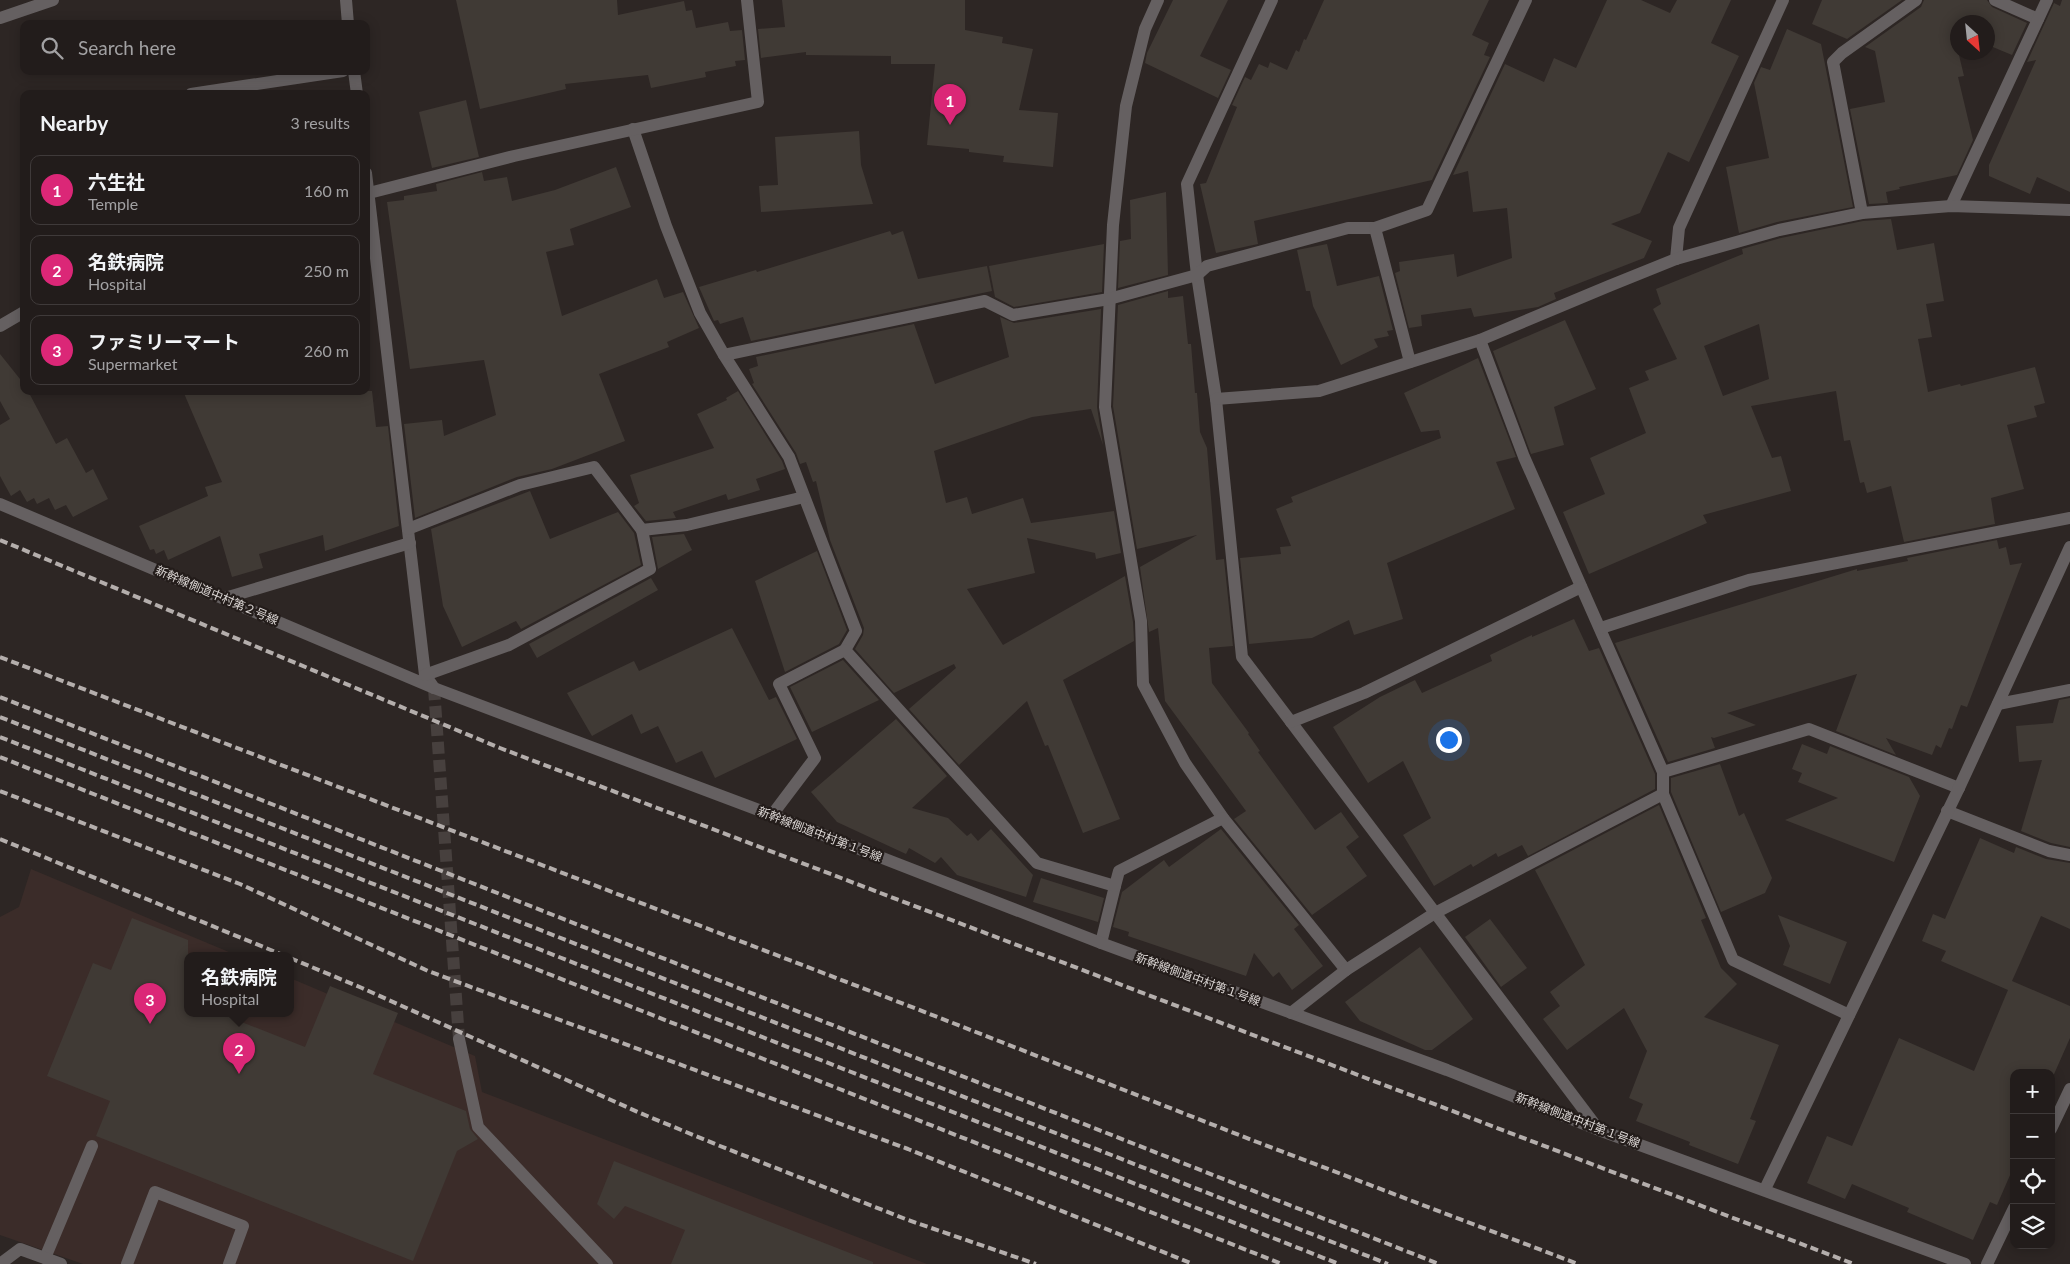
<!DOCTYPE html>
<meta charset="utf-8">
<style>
body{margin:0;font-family:Lato,"Noto Sans JP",sans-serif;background:#2a2524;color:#f1f3f6}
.controls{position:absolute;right:15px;bottom:15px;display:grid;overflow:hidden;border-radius:10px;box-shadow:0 2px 12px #0003}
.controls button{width:45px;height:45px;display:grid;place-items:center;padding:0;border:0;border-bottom:1px solid #3f3a3a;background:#221c1b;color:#f1f3f6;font:25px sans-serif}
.compass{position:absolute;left:1950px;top:15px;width:45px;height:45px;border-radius:50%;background:#221c1b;box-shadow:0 2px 12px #0003;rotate:153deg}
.you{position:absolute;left:1448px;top:739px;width:18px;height:18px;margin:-12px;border:4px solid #fff;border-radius:50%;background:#1a73e8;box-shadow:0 0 0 8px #1a73e833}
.badge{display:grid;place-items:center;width:32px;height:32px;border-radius:50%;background:#db2777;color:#fff;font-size:16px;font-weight:700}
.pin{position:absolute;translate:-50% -41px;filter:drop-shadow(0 1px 2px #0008)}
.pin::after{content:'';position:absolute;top:26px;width:18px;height:15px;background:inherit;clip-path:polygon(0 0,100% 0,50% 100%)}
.popup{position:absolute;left:184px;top:952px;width:110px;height:65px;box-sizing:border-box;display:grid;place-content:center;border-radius:10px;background:#221c1b;filter:drop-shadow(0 1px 4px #0005);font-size:16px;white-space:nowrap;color:#a2a1a3}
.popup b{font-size:19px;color:#f1f3f6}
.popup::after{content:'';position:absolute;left:50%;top:100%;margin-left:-10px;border:10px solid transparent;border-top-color:#221c1b}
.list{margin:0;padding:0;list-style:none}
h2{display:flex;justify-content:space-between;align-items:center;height:65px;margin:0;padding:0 20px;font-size:21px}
h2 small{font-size:16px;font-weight:400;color:#a2a1a3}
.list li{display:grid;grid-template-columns:32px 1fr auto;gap:15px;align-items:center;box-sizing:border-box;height:70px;margin:0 10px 10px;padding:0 10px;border:1px solid #3f3a3a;border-radius:10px}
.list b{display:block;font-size:19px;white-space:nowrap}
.list p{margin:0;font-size:16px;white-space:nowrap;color:#a2a1a3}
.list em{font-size:16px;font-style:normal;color:#a2a1a3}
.icon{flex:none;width:28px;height:28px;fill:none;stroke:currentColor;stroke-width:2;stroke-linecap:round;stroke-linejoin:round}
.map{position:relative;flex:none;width:2070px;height:1264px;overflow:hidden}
.search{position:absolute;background:#221c1b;box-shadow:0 2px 12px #0003;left:20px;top:20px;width:350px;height:55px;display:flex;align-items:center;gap:12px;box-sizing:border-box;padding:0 18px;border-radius:10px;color:#a2a1a3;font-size:19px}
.panel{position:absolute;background:#221c1b;box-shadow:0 2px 12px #0003;left:20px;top:90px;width:350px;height:305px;border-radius:10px}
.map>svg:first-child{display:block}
.built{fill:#3b2c29}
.building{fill:#403a35;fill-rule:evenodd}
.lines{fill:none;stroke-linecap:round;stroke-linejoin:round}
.minor-tunnel{stroke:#47403e;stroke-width:12;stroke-dasharray:12 6;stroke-linecap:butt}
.minor{stroke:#656061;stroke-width:12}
.rail{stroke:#b4aeac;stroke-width:4;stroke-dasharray:8 4;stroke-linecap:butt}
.labels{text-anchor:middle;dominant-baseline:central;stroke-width:4.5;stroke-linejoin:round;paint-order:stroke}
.street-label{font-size:12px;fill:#dbd6d4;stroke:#231c1a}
</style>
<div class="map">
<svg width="2070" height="1264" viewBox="0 0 2070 1264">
<rect width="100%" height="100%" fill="#2d2624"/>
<!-- built -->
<path class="built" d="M31 869 236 955H188V1013H290V978L475 1056 482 1092 927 1264H83L0 1235V917L19 907Z"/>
<!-- building -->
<g class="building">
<path d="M456 0H617L618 15 684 1 686 11 692 10 696 28 728 22 730 31 742 30 745 60 735 61 736 66 705 72 706 77 651 88 648 75 565 84 566 89 480 109Z"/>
<path d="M782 0H965V30L1003 37 1002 43 1033 49 1019 110 1058 113 1053 167 1003 162 1004 156 969 152V149L927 145 935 64H891V56L806 55V52L761 58 758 29 785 27Z"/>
<path d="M1173 0H1228L1200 56 1231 70 1218 98 1145 63 1147 53Z"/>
<path d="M1324 0H1489L1472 35 1489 43 1484 55 1490 57 1432 180 1254 221 1258 244 1216 253 1200 184 1206 183 1237 107 1232 105 1245 77 1251 80 1259 64 1268 68 1270 62 1287 70 1296 50 1299 52 1304 39 1306 40Z"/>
<path d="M1607 0H1641L1670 13 1677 0H1731L1711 43 1739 56 1689 162 1668 152 1640 213 1611 224 1652 241 1644 258 1554 293 1556 299 1538 307 1474 317 1471 308 1421 315 1422 326 1409 328 1395 273 1400 271 1399 262 1454 254 1457 277 1512 258 1507 208 1473 212 1468 171 1453 175 1505 64 1544 82 1554 58 1576 68Z"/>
<path d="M1822 0H1902L1847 39 1812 24Z"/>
<path d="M1924 0H1987L1992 7 2027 23 2012 55 1988 45V22H1958V32L1953 30 1964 76 1958 77 1973 140 1957 175 1899 187 1900 189 1886 192 1888 203 1869 204 1850 109 1885 102 1875 51 1865 47 1921 7Z"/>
<path d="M2062 0H2070V192L2037 177 2030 194 1989 176V165L2036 60 2027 62 2054 3 2060 6Z"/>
<path d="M1787 29 1821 44 1853 207 1777 222 1739 233 1726 167 1769 158 1754 83 1761 67 1770 70Z"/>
<path d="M466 100 479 157 432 168 419 112Z"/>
<path d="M859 131 861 165 873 204 761 212 759 186 778 185 775 137Z"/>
<path d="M616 167 631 207 570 229 574 245 546 252 562 316 657 279 664 298 683 292 699 328 667 342 669 347 599 374 625 441 552 469 517 477 415 518 404 424 442 420 444 436 496 415 484 360 410 369 387 202 404 200V196L437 191 436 184 482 172 484 181 507 177 512 201 555 190Z"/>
<path d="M1166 192 1168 275 1118 288 1120 241 1131 239 1130 200Z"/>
<path d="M1891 219 1897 250 1934 243 1944 301 1926 304 1932 337 1918 339 1928 392 1960 384 1961 386 2035 367 2045 403 2034 406 2037 417 2007 425 2024 489 1991 498 1995 524 1904 542 1891 486 1867 493 1864 482 1860 483 1850 440 1844 441 1836 391 1751 406 1772 458 1781 456 1791 491 1703 515 1707 523 1589 574 1563 512 1605 494 1590 458 1646 433 1629 388 1649 380 1645 371 1677 359 1653 309 1661 304 1656 289 1743 254 1742 249 1781 238 1863 221ZM1759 324 1769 379 1723 396 1704 346Z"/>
<path d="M890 231 892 235 903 231 918 279 987 266 992 291 751 341 743 317 720 324 718 320 714 321 699 287 756 270 757 272Z"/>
<path d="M1104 244 1102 292 1014 307 995 297 989 266Z"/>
<path d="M1327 244 1337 286 1379 276 1393 330 1387 331 1389 336 1374 339 1378 347 1341 365 1313 306 1310 291H1306L1297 250Z"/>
<path d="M1168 291V298L1183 296 1188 344H1191L1195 393H1197L1200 432 1207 448 1216 560 1224 559 1233 646 1209 648 1212 683 1249 733 1248 734 1260 751 1258 752 1315 830 1341 812 1359 837 1346 847 1367 876 1312 915 1234 819 1246 811 1165 701 1158 628 1149 632 1140 567 1197 535 1137 549 1113 406 1118 305Z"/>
<path d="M1101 309 1097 407 1103 445 1091 409 1032 417 934 451 946 503 967 497 972 514 1023 498 1031 523 1114 511 1121 553 1096 559 1095 553 1027 538 1035 573 967 589 1003 645 1125 576 1133 622 1134 641 1063 680 1120 819 1083 833 1048 745 1045 746 1027 701 959 765 909 709 956 668 954 664 894 693 855 649 863 635 864 628 830 540 816 481 813 482 806 462 800 464 796 453 752 384 754 383 749 369 758 366 756 357 914 324 935 384 1009 357 1000 317 1014 323Z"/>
<path d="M1565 320 1596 389 1554 407 1564 445 1531 454 1493 351Z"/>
<path d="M0 354 24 384V391H28L56 444 67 438 86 473 93 469 108 499 73 517 66 505 55 510 49 498 37 504 34 498 27 502 20 490 11 496 0 476V425L10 419 0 401Z"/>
<path d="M1478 358 1516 457 1496 462 1515 509 1387 563 1403 619 1354 635 1349 620 1312 638 1249 644 1240 558 1281 554 1280 547 1291 546 1276 509 1293 502 1291 497 1441 438 1439 430 1421 432 1404 393Z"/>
<path d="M183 391H372L376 427 388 426 399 526 325 551 323 535 259 554 263 568 232 577 220 536 168 560 164 550 156 554 154 549 150 550 139 526 208 496 205 487 222 482Z"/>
<path d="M738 391 782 461 785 469 756 479 760 490 728 500 726 494 673 512 676 518 646 521 634 506 639 503 630 475 714 448 697 414 727 400 726 398Z"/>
<path d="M530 491 550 539 618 512 634 533 641 565 521 629 516 621 462 647 443 606 431 529Z"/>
<path d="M684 534 692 550 658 569 652 537Z"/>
<path d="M1997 540 1999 549 2006 547 2010 565 2022 563 1967 707 1961 705 1952 729 1949 728 1941 748 1936 745 1932 755 1886 738 1896 755 1836 731 1857 674 1727 713 1756 725 1714 738 1711 737 1715 748 1668 762 1615 643 1857 569V571L1908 561 1907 558Z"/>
<path d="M817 551 847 630 839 644 785 672 755 581Z"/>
<path d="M651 578 658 590 537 658 529 644Z"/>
<path d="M1574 619 1589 651 1599 648 1655 774V789L1528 856 1522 845 1498 857 1496 853 1473 867 1471 864 1434 886 1403 835 1431 818 1403 761 1368 783 1333 727 1380 697 1415 680 1422 693 1492 661 1490 655 1532 635V637Z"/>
<path d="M732 628 769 700 776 697 797 739 715 778 702 751 676 763 658 726 641 734 632 714 592 736 567 693 634 661 639 671Z"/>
<path d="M843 660 879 700 812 732 790 687Z"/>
<path d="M2070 698V847L2051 843 2021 831 2042 760 2019 762 2016 726 2053 723 2059 700Z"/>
<path d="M896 719 947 776 912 808 948 818 967 836 971 833 978 841 991 829 1033 875 1026 897 957 875 941 857 935 863 909 848 906 854 837 822 811 792Z"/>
<path d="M1802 744 1827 754 1830 746 1909 777 1920 796 1894 862 1785 820 1838 798 1798 782 1802 773 1792 769Z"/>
<path d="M1720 764 1739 816 1744 813 1772 878 1765 893 1721 912 1671 792V778Z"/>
<path d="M1659 805 1706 918 1701 920 1721 968 1737 984 1704 1017 1779 1045 1750 1119 1756 1121 1738 1164 1689 1145 1690 1142 1636 1121 1643 1104 1629 1098 1647 1051 1624 1008 1567 1050 1543 1019 1560 1006 1550 992 1585 965 1535 870Z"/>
<path d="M1221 829 1299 925 1294 929 1323 966 1292 990 1279 972 1273 977 1254 953 1246 976 1128 936 1129 932 1113 927 1122 892 1164 860 1169 867Z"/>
<path d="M1980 838 2014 853 2016 847 2046 859 2070 863V929L2041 916 2012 981 2070 1006V1038L2051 1081V1073H2014V1166L1997 1205 1990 1202 1973 1240 1907 1212 1909 1208 1852 1184 1845 1199 1807 1183 1827 1136 1852 1146 1899 1038 1974 1071 2008 990 1941 961 1946 951 1922 941 1933 914 1945 919Z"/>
<path d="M1041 878 1104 898 1098 922 1033 902Z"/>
<path d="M1778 915 1847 942 1830 984 1783 965 1790 946Z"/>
<path d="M132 918 188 940V1013H219L305 1047 330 986 398 1013 373 1074 466 1111 470 1129 478 1139 457 1151 413 1261 96 1136 110 1101 47 1076 93 963 111 970Z"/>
<path d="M1490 919 1527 968 1501 987 1465 937Z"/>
<path d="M1420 947 1473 1019 1432 1050H1425L1360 1021 1345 1002Z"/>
<path d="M614 1161 873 1262V1264H671L685 1230 625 1206 614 1219 597 1204Z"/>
</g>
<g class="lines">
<!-- minor-tunnel -->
<path class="minor-tunnel" d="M434 688 459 1039"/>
<!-- minor -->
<g class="minor">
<path d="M346 0 348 24"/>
<path d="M1158 0 1145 29 1126 106 1113 225 1105 407 1141 621 1143 684 1185 763 1223 818 1346 970"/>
<path d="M1272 0 1187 184 1197 275 1216 399 1242 657 1599 1130"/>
<path d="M1995 0 2038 19"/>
<path d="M0 18 53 0"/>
<path d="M354 71 357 94"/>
<path d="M191 94 343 71"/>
<path d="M633 129 666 226 700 313 724 355 789 457 856 631 845 650 1037 863 1115 886 1101 943"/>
<path d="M366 173 425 675 434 688"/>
<path d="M369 193 514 156 758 102 747 0"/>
<path d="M1951 206 2047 0"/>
<path d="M1862 213 1833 62 1842 53 1916 0"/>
<path d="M1676 259 1679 228 1783 0"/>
<path d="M0 326 24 312"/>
<path d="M1480 340 1524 457 1663 772"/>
<path d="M724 355 985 301 1013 315 1109 299 1197 275 1207 266 1348 228H1375"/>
<path d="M1410 362 1375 228 1427 210 1526 0"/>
<path d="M1216 399 1319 391 1480 340 1609 286 1676 259 1779 230 1862 213 1951 206 2070 210"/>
<path d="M0 504 434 688 772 815 1101 943 1447 1070 1599 1130 1965 1264"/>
<path d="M408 529 520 485 594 467 642 530 687 525 804 497"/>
<path d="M225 598 410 543"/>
<path d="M1601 628 1749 580 2070 518"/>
<path d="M425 675 509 645 650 569 642 530"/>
<path d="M1998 704 2070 690"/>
<path d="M1291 722 1364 693 1581 587"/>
<path d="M1663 794 1733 960 1849 1015"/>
<path d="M1947 811 2049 851 2070 855"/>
<path d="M772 815 815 758 779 684 845 650"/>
<path d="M1115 886 1119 871 1223 818"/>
<path d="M1291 1013 1346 970 1435 913 1663 794V772L1809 729 1959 788"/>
<path d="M459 1039 478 1127 607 1264"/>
<path d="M2051 1129 2070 1089"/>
<path d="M1765 1189 1959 788 2070 547"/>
<path d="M45 1258 92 1146"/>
<path d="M0 1264 20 1249 61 1264"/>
<path d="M127 1264 155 1192 243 1226 229 1264"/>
<path d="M1987 1264 2014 1208"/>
</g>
<!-- rail -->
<g class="rail">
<path d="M0 540 500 748 1854 1264"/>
<path d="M0 657 917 1009 1257 1142 1578 1264"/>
<path d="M0 697 1439 1264"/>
<path d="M0 717 1388 1264"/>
<path d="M0 737 1339 1264"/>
<path d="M0 757 1282 1264"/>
<path d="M0 791 240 884 428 971 908 1149 1193 1264"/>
<path d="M0 839 283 955"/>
<path d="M290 958 362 988 640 1113 720 1146 908 1220 1036 1264"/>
</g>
</g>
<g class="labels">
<!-- street labels -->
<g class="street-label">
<text transform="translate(217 595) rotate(23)">新幹線側道中村第２号線</text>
<text transform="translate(820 834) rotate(21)">新幹線側道中村第１号線</text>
<text transform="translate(1198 979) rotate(20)">新幹線側道中村第１号線</text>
<text transform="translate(1578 1120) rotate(21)">新幹線側道中村第１号線</text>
</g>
</g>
</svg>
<div class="controls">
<button>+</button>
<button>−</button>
<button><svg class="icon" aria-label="locate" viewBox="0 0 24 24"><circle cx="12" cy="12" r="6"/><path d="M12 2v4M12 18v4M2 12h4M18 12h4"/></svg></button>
<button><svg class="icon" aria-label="layers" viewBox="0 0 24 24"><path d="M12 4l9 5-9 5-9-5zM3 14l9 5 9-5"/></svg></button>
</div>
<svg class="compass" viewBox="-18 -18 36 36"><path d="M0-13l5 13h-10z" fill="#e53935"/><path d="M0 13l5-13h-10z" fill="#a2a1a3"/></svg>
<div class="you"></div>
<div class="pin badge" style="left:950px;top:125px">1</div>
<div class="pin badge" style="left:239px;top:1074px">2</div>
<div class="popup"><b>名鉄病院</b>Hospital</div>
<div class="pin badge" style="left:150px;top:1024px">3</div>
<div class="search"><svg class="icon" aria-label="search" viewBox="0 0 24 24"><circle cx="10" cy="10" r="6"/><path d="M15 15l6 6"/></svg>Search here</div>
<section class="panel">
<h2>Nearby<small>3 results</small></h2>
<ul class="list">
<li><span class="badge">1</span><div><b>六生社</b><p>Temple</p></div><em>160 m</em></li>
<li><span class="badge">2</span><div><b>名鉄病院</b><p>Hospital</p></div><em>250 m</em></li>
<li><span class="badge">3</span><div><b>ファミリーマート</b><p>Supermarket</p></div><em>260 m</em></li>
</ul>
</section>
</div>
